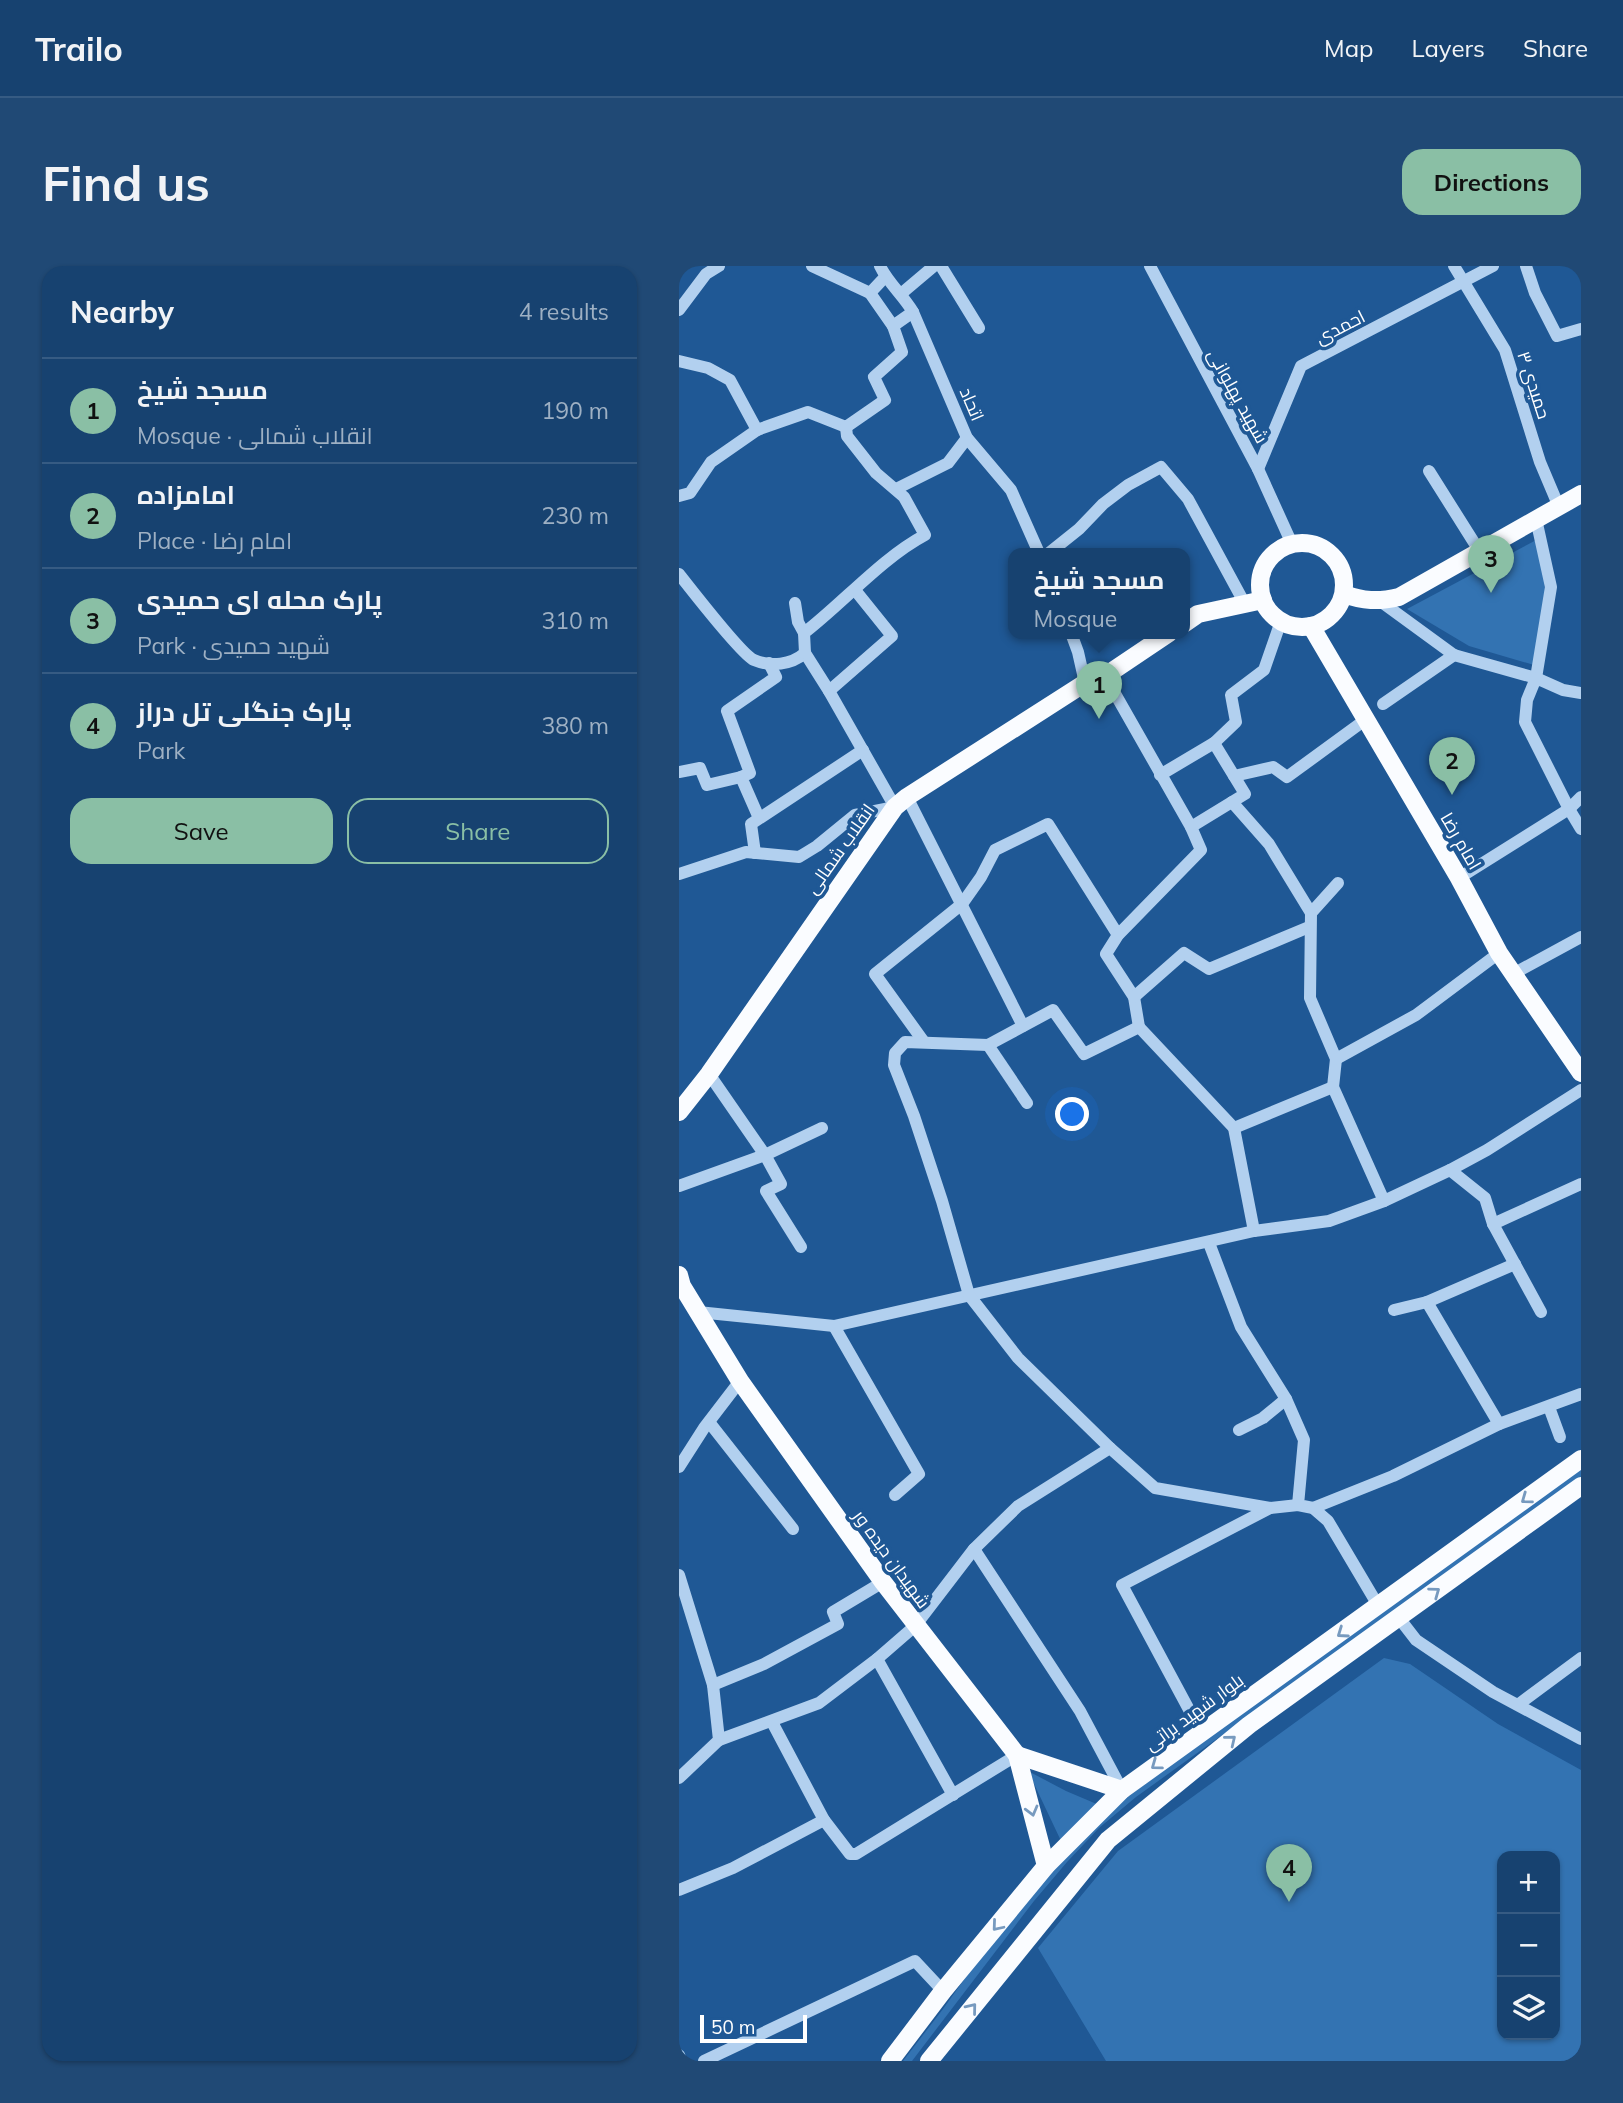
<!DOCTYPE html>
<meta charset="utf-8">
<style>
body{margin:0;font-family:Mulish,Cairo,sans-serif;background:#204975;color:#f1f3f6}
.controls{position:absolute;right:21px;bottom:21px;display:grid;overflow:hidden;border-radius:14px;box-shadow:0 2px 5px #0004}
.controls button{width:63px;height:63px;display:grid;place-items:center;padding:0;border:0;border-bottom:2px solid #365b83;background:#174270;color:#f1f3f6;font:35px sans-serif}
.scale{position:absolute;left:21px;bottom:18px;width:107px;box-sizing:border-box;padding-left:7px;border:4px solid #fff;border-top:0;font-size:19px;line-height:24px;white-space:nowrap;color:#fff;-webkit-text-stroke:5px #1f5895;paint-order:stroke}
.you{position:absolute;left:394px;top:849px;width:24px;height:24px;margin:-18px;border:5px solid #fff;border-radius:50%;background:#1a73e8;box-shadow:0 0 0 10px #1a73e833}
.badge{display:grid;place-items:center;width:46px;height:46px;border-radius:50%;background:#8abfa5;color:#111;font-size:23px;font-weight:700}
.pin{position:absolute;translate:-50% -58px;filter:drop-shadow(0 2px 4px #0008)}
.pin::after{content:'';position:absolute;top:37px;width:24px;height:21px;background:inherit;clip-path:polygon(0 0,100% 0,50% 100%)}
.popup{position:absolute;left:329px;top:282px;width:182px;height:91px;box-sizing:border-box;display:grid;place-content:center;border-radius:14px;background:#174270;filter:drop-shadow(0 2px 5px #0005);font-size:23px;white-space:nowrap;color:#9eb0c3}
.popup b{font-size:26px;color:#f1f3f6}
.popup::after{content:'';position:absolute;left:50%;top:100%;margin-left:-14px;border:14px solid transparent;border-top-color:#174270}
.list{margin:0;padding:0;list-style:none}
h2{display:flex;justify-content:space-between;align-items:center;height:91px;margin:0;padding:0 28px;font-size:30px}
h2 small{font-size:23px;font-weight:400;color:#9eb0c3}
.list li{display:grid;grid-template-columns:46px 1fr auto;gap:21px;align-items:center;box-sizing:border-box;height:105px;padding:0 28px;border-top:2px solid #365b83}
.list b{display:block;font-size:26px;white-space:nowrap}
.list p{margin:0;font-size:23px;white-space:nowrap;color:#9eb0c3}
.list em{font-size:23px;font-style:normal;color:#9eb0c3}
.actions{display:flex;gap:14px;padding:21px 28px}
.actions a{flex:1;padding:16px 0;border:2px solid #8abfa5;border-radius:21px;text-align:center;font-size:24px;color:#8abfa5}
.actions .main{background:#8abfa5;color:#111}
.icon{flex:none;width:38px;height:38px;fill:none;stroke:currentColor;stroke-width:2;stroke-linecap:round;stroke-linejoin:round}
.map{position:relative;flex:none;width:902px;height:1795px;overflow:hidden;border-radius:21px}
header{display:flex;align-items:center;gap:42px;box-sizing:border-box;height:98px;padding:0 35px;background:#174270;border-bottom:2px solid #365b83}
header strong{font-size:33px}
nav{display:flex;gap:38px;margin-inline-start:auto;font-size:24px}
.intro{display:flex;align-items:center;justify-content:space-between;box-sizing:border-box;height:168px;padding:0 42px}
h1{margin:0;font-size:49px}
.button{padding:18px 32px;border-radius:21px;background:#8abfa5;color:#111;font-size:24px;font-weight:700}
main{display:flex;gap:42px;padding:0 42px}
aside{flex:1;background:#174270;border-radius:21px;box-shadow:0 2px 5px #0004}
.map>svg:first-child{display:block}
.green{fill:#3373b2;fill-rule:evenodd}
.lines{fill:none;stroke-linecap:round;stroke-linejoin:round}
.minor{stroke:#b2d0ef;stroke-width:12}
.major{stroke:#fafcff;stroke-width:18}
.oneway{stroke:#779abf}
.labels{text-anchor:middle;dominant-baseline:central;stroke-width:7;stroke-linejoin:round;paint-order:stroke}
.street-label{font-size:18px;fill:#fff;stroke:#1f5895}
</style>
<header>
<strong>Trailo</strong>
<nav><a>Map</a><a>Layers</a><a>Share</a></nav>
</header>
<div class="intro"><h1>Find us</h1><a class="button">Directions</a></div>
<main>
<aside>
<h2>Nearby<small>4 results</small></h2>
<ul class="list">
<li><span class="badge">1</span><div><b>مسجد شیخ</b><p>Mosque · انقلاب شمالی</p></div><em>190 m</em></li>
<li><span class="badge">2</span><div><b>امامزاده</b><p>Place · امام رضا</p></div><em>230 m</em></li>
<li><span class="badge">3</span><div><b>پارک محله ای حمیدی</b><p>Park · شهید حمیدی</p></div><em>310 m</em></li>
<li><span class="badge">4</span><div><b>پارک جنگلی تل دراز</b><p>Park</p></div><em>380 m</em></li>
</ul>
<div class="actions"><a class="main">Save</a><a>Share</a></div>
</aside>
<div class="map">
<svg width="902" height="1795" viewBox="0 0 902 1795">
<rect width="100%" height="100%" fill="#1f5895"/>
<!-- green -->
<g class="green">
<path d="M861 272C868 317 869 355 855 399L790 380 728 343Z"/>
<path d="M902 1202V1211L457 1531 420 1562 388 1596 355 1635 233 1795H224L264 1743 338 1640 421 1552 527 1472Z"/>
<path d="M705 1392 731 1398 819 1458 902 1504V1795H427L359 1682 439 1585ZM876 1590V1769H823V1590Z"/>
<path d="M349 1505 387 1525 420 1539 383 1577Z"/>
</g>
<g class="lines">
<!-- minor -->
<g class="minor">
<path d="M133 0 191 27 206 11"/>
<path d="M201 0C209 17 224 29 234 46L288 172 332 224 360 287"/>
<path d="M262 0 300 62"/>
<path d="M471 0 579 203 613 278"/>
<path d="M775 0 826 84 861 196 880 241"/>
<path d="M847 0 856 27 878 70 902 63"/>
<path d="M191 27 214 60"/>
<path d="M223 27 255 0"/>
<path d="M0 44 27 8 40 0"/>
<path d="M0 95 29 102 51 114 78 164 32 196 11 227 0 230"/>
<path d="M78 164 129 146 167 161 206 134 195 111 223 86 214 60 234 46"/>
<path d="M579 203 622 100 814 0"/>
<path d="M750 205 801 286"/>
<path d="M217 223 269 197 288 172"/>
<path d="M370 287 400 263 424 238 449 219 482 201 509 233 566 338"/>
<path d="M0 308C11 322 63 389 75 394 92 401 112 399 126 387L150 425 216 541 176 549 138 580 120 591 67 586 0 608"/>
<path d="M701 335 775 389 857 412 872 321 857 253"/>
<path d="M116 337 119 356 125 367"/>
<path d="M392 367 399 386 406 417"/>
<path d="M126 387 125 367C165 336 203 292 246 269L225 231 197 207 168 170 167 161"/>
<path d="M426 410 512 561 522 584 439 669 427 688 455 731 460 761"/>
<path d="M150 425 213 370 176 324"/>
<path d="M704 438 775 389"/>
<path d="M0 506 21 502 28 519 62 511"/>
<path d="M481 509 535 477 557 456 552 429 585 404 602 355"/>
<path d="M555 510 594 501 608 511 686 454"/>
<path d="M228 531 344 760"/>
<path d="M553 536 590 578 632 647"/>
<path d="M890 543 902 563"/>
<path d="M890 543 902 531"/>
<path d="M80 552 62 511 71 507 48 445 97 411 90 397"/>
<path d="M512 561 566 528 535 477"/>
<path d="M76 587 72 558 184 484"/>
<path d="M780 612 890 543 846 456 848 434 857 412 884 424 902 427"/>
<path d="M659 617 632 647 631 732 657 793 654 821 705 935"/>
<path d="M834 708 902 671"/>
<path d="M455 731 505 687 530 703 630 661"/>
<path d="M245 776 196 708 283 638 302 611 316 584 369 558 439 669"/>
<path d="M309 779 348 837"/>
<path d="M657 793 737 749 820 687"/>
<path d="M30 808 86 889 102 918 87 925 122 981"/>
<path d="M555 862 654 821"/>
<path d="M771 904 806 932 814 958 862 1046"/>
<path d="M0 920 86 889 143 862"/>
<path d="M814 958 902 918"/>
<path d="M530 977 562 1061 607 1133 625 1174 619 1239 634 1242 649 1255 700 1341"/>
<path d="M748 1036 820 1158"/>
<path d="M715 1044 748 1036 836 998"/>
<path d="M19 1046 155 1060 575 965 650 955 705 935 771 904 808 884 902 824"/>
<path d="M155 1060 240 1208 216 1229"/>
<path d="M870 1141 881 1171"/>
<path d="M30 1156 114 1263"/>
<path d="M560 1164 584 1152 607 1133"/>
<path d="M431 1182 339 1092 290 1029 263 935 235 850 215 799 216 787 226 776 309 779 374 744 405 788 460 761 555 862 575 965"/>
<path d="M0 1201 25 1162 61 1115"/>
<path d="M634 1242 714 1210 820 1158 902 1128"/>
<path d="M295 1283 401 1445 443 1524"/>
<path d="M0 1309 34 1419 40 1474 0 1512"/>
<path d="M720 1352 737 1374 814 1426 902 1473"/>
<path d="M198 1393 274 1529"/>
<path d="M34 1419 85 1398 159 1358 154 1346 204 1316"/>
<path d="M840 1438 902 1392"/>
<path d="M93 1456 145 1554 171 1588H177L338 1489"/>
<path d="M522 1466 443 1319 591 1242"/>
<path d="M40 1474 140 1437 198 1393 236 1360 295 1283 339 1240 431 1182 476 1222 591 1242 619 1239"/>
<path d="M0 1624 54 1602 145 1554"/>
<path d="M0 1789 2 1795"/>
<path d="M25 1795 236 1695 264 1725"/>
</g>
<!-- major -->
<g class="major">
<circle cx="623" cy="319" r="42"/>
<path d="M665 328C684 335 699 336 720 331L902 228"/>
<path d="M506 357 519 348 584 334"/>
<path d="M632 360 780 612 820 687 902 807"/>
<path d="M0 846 30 808 216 541 228 531 406 417 426 410 490 367"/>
<path d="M0 1009 3 1020 61 1115 204 1316 338 1489 367 1600"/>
<path d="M338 1489 443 1524"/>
<path d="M211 1795 264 1725 367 1600 443 1524 902 1193"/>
<path d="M250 1795 429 1574 570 1459 902 1220"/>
</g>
</g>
<!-- one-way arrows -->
<defs><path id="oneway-chevron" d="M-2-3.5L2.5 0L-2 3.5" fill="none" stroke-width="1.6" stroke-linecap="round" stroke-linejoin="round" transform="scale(1.75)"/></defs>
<g class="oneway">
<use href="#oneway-chevron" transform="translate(847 1233) rotate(144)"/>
<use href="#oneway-chevron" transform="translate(756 1326) rotate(-36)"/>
<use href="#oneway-chevron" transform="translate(663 1367) rotate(145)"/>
<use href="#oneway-chevron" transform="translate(552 1474) rotate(-39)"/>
<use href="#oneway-chevron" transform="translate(477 1499) rotate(144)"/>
<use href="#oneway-chevron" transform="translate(353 1545) rotate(75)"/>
<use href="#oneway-chevron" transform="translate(318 1660) rotate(130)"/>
<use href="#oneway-chevron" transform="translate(293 1742) rotate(-51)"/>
</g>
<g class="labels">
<!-- street labels -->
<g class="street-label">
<text transform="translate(661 61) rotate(-27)">احمدی</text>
<text transform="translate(855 119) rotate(72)">حمیدی ۳</text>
<text transform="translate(559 130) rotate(61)">شهید پهلوانی</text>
<text transform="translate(293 138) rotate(67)">اتحاد</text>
<text transform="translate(782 575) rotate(60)">امام رضا</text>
<text transform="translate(161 583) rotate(-55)">انقلاب شمالی</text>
<text transform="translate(213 1293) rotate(54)">شهیدان دیده ور</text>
<text transform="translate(515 1446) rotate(-36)">بلوار شهید براتی</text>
</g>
</g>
</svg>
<div class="controls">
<button>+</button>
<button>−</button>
<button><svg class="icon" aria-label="layers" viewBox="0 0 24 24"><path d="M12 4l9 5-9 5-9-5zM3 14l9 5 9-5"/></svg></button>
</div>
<div class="scale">50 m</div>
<div class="you"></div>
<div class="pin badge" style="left:420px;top:453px">1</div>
<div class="popup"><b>مسجد شیخ</b>Mosque</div>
<div class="pin badge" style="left:773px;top:529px">2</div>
<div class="pin badge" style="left:812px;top:327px">3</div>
<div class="pin badge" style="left:610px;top:1636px">4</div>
</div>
</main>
